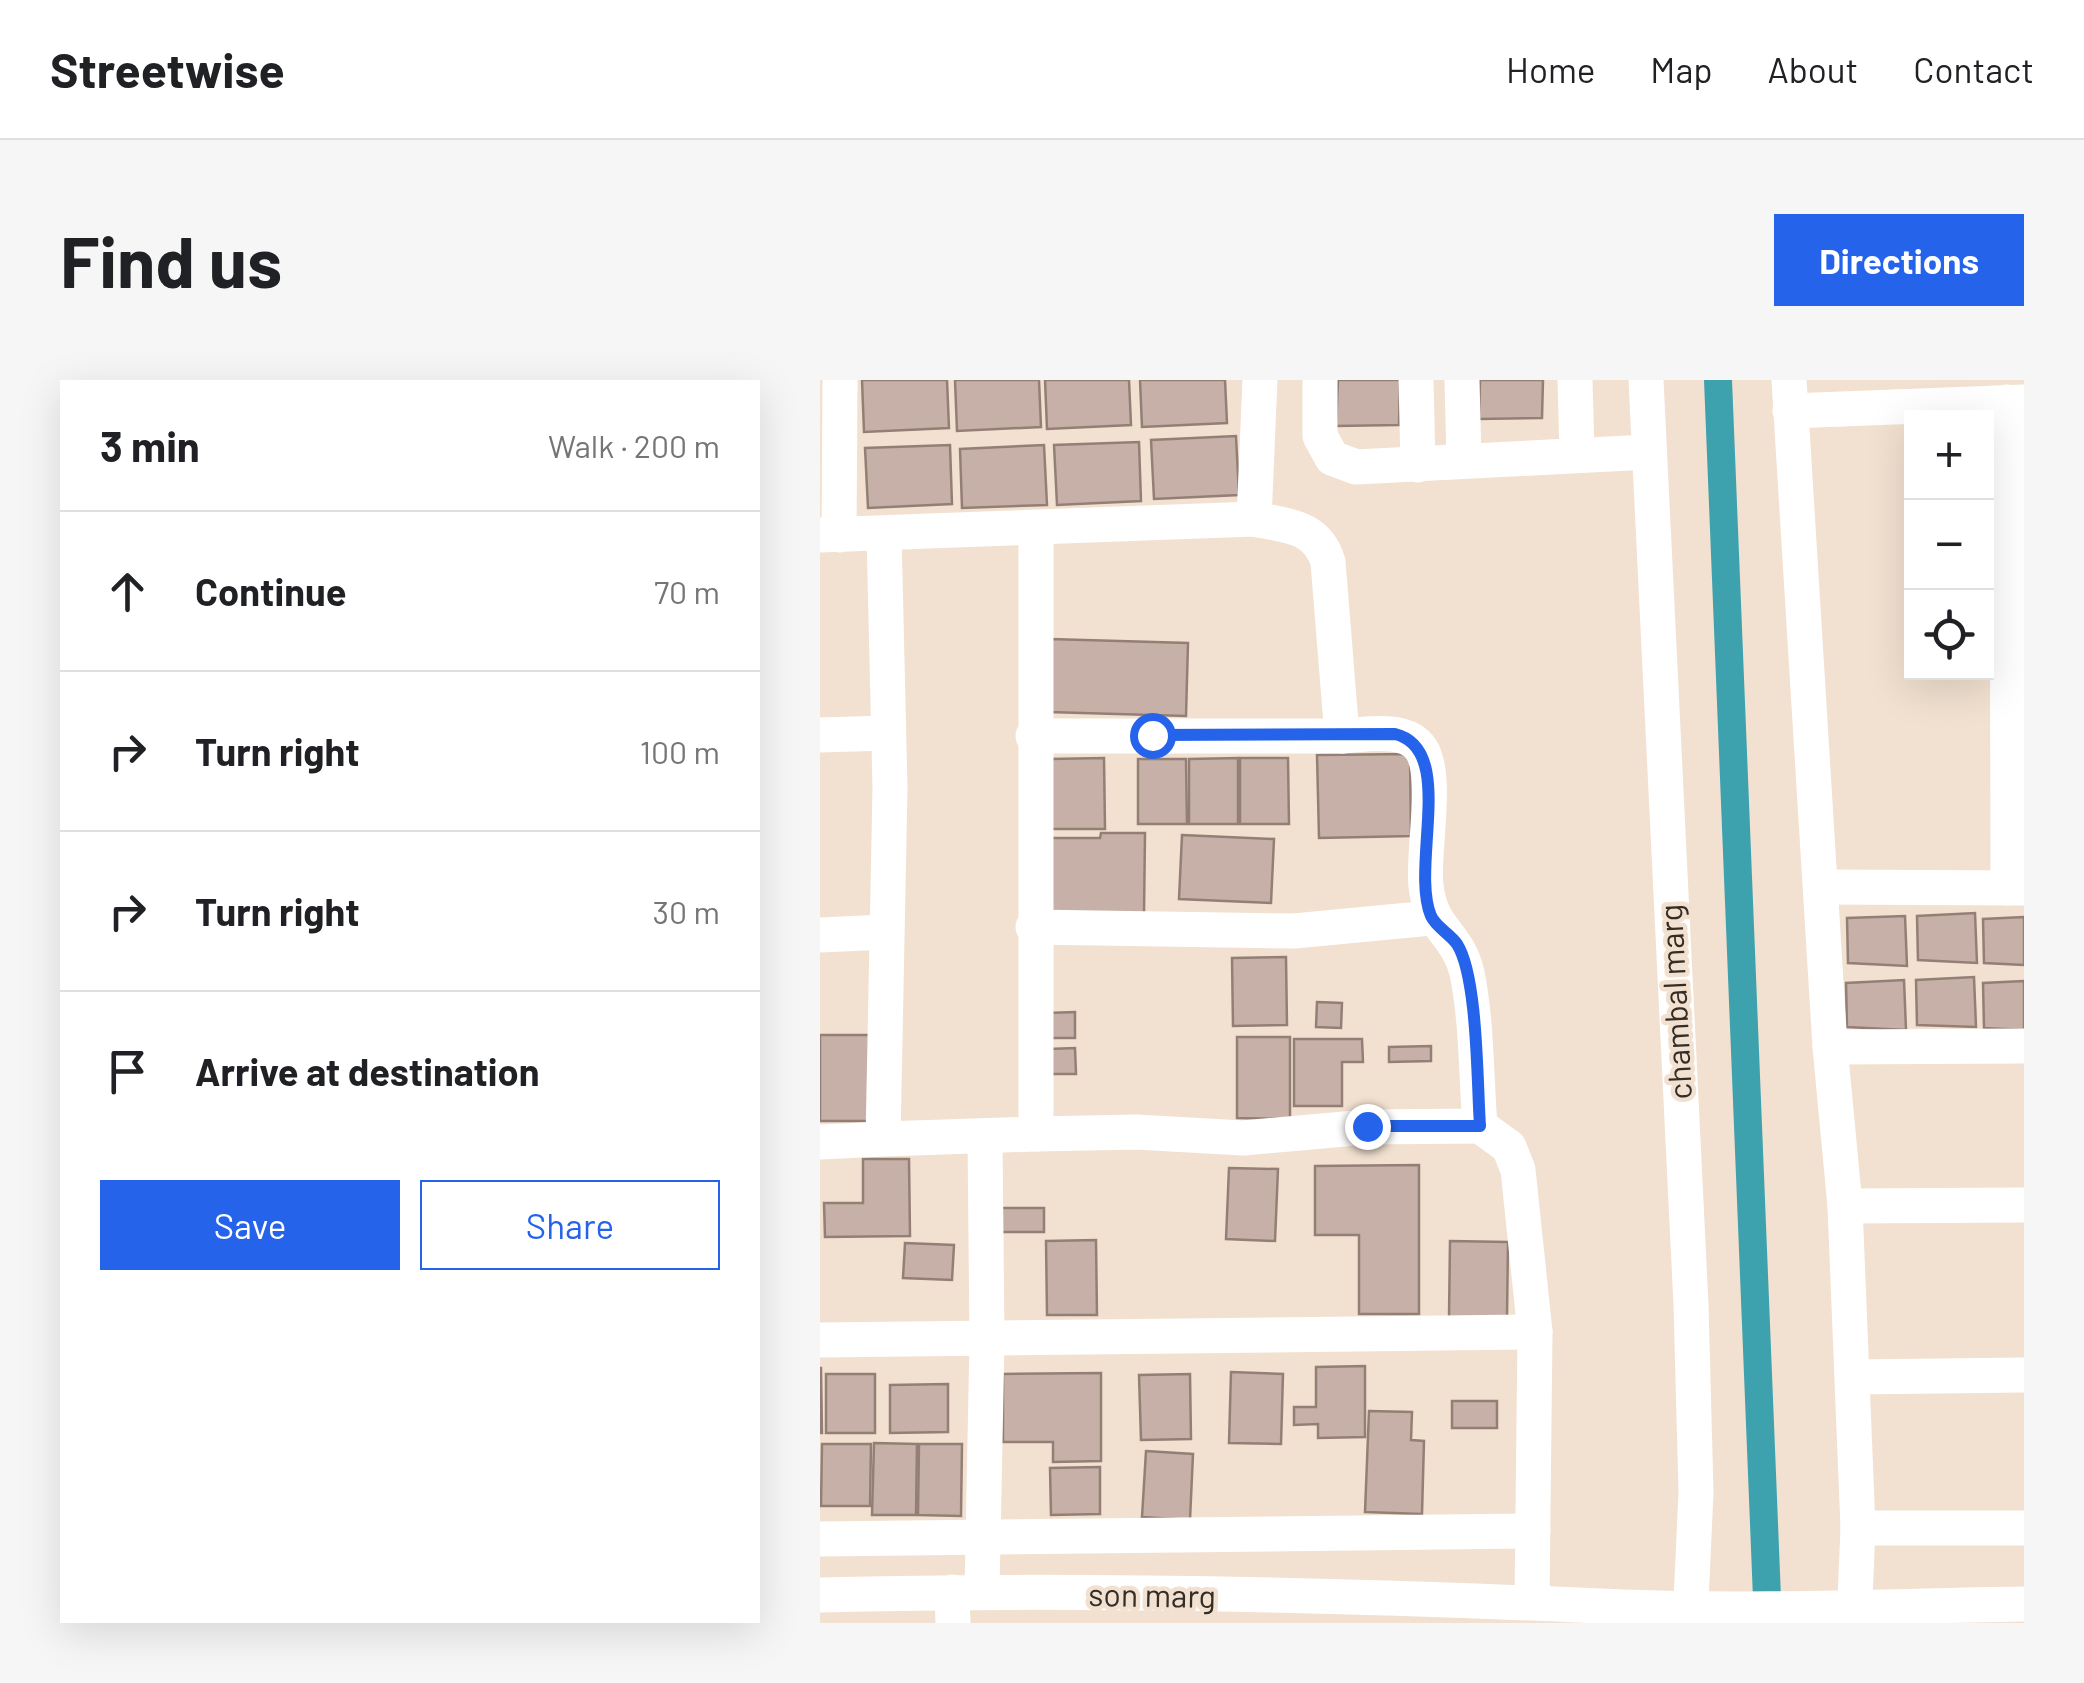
<!DOCTYPE html>
<meta charset="utf-8">
<style>
body{margin:0;font-family:Barlow,sans-serif;background:#f6f6f6;color:#202124}
.controls{position:absolute;right:30px;top:30px;display:grid;overflow:hidden;border-radius:0px;box-shadow:0 10px 40px #0002}
.controls button{width:90px;height:90px;display:grid;place-items:center;padding:0;border:0;border-bottom:2px solid #e0e0e0;background:#fff;color:#202124;font:50px sans-serif}
.stop{position:absolute;width:30px;height:30px;margin:-22px;border:8px solid #2563eb;border-radius:50%;background:#fff}
.stop.end{background:#2563eb;border-color:#fff;box-shadow:0 2px 10px #0008}
.list{margin:0;padding:0;list-style:none}
h2{display:flex;justify-content:space-between;align-items:center;height:130px;margin:0;padding:0 40px;font-size:42px}
h2 small{font-size:32px;font-weight:400;color:#757577}
.list li{display:grid;grid-template-columns:65px 1fr auto;gap:30px;align-items:center;box-sizing:border-box;height:160px;padding:0 40px;border-top:2px solid #e0e0e0}
.list b{display:block;font-size:38px;white-space:nowrap}
.list em{font-size:32px;font-style:normal;color:#757577}
.actions{display:flex;gap:20px;padding:30px 40px}
.actions a{flex:1;padding:22px 0;border:2px solid #2563eb;border-radius:0px;text-align:center;font-size:35px;color:#2563eb}
.actions .main{background:#2563eb;color:#fff}
.icon{flex:none;width:55px;height:55px;fill:none;stroke:currentColor;stroke-width:2;stroke-linecap:round;stroke-linejoin:round}
.map{position:relative;flex:none;width:1204px;height:1243px;overflow:hidden;border-radius:0px}
header{display:flex;align-items:center;gap:60px;box-sizing:border-box;height:140px;padding:0 50px;background:#fff;border-bottom:2px solid #e0e0e0}
header strong{font-size:48px}
nav{display:flex;gap:55px;margin-inline-start:auto;font-size:35px}
.intro{display:flex;align-items:center;justify-content:space-between;box-sizing:border-box;height:240px;padding:0 60px}
h1{margin:0;font-size:70px}
.button{padding:25px 45px;border-radius:0px;background:#2563eb;color:#fff;font-size:35px;font-weight:700}
main{display:flex;gap:60px;padding:0 60px}
aside{flex:1;background:#fff;border-radius:0px;box-shadow:0 10px 40px #0002}
.map>svg:first-child{display:block}
.lines{fill:none;stroke-linecap:round;stroke-linejoin:round}
.canal{stroke:#3da2ad;stroke-width:28}
.building{fill:#c7b0a7;stroke:#947f76;stroke-width:2.5}
.minor{stroke:#fff;stroke-width:35}
.route{stroke:#2563eb;stroke-width:12}
.labels{text-anchor:middle;dominant-baseline:central;stroke-width:9;stroke-linejoin:round;paint-order:stroke}
.street-label{font-size:32px;fill:#332d26;stroke:#f2e1d0}
</style>
<header>
<strong>Streetwise</strong>
<nav><a>Home</a><a>Map</a><a>About</a><a>Contact</a></nav>
</header>
<div class="intro"><h1>Find us</h1><a class="button">Directions</a></div>
<main>
<aside>
<h2>3 min<small>Walk · 200 m</small></h2>
<ul class="list">
<li><svg class="icon" aria-label="ahead" viewBox="0 0 24 24"><path d="M12 20V5M6 11l6-6 6 6"/></svg><div><b>Continue</b></div><em>70 m</em></li>
<li><svg class="icon" aria-label="right" viewBox="0 0 24 24"><path d="M7 20v-9h11M14 6l5 5-5 5"/></svg><div><b>Turn right</b></div><em>100 m</em></li>
<li><svg class="icon" aria-label="right" viewBox="0 0 24 24"><path d="M7 20v-9h11M14 6l5 5-5 5"/></svg><div><b>Turn right</b></div><em>30 m</em></li>
<li><svg class="icon" aria-label="arrive" viewBox="0 0 24 24"><path d="M6 21V4h12l-3 4 3 4H6"/></svg><div><b>Arrive at destination</b></div></li>
</ul>
<div class="actions"><a class="main">Save</a><a>Share</a></div>
</aside>
<div class="map">
<svg width="1204" height="1243" viewBox="0 0 1204 1243">
<rect width="100%" height="100%" fill="#f2e1d0"/>
<g class="lines">
<!-- canal -->
<path class="canal" d="M898 0 948 1243"/>
</g>
<!-- building -->
<g class="building">
<path d="M42 0H127L129 48 44 52Z"/>
<path d="M135 0H219L221 47 137 51Z"/>
<path d="M225 0H309L311 45 227 49Z"/>
<path d="M320 0H405L407 43 322 47Z"/>
<path d="M518 0H580L579 45 516 46Z"/>
<path d="M660 0H723L722 38 659 39Z"/>
<path d="M416 56 419 115 334 119 331 60Z"/>
<path d="M319 62 321 121 237 125 234 65Z"/>
<path d="M130 65 132 124 48 128 45 68Z"/>
<path d="M224 65 227 125 142 128 140 69Z"/>
<path d="M230 259 368 263 366 336 228 332Z"/>
<path d="M590 374 591 456 499 458 497 375Z"/>
<path d="M284 378 285 449H230V379Z"/>
<path d="M418 378V444H369V379Z"/>
<path d="M420 378H468L469 444H420Z"/>
<path d="M318 379H366L367 444H318Z"/>
<path d="M281 453H325L324 534 229 533 230 458H280Z"/>
<path d="M362 455 454 459 451 523 359 519Z"/>
<path d="M1155 533 1157 583 1098 580 1097 536Z"/>
<path d="M1085 536 1087 586 1028 583 1027 538Z"/>
<path d="M1204 537V585L1164 583 1163 539Z"/>
<path d="M466 577 467 645 413 646 412 578Z"/>
<path d="M1154 597 1156 647 1097 645 1096 600Z"/>
<path d="M1084 600 1086 650 1027 647 1026 603Z"/>
<path d="M1204 601V650L1164 648 1163 603Z"/>
<path d="M497 622 522 623 521 648 496 647Z"/>
<path d="M255 632V658H228L227 633Z"/>
<rect x="0" y="655" width="56" height="86"/>
<path d="M417 657H470V739L417 738Z"/>
<path d="M474 659H542L543 682H522V726H474Z"/>
<path d="M611 666V681L569 682V667Z"/>
<path d="M255 668 256 694H229L228 669Z"/>
<path d="M43 779H89L90 856 5 857 4 823H43Z"/>
<path d="M599 785V934H539V855H495V786Z"/>
<path d="M409 788 458 789 455 861 406 859Z"/>
<path d="M179 828H224V852H180Z"/>
<path d="M276 860 277 935H227L226 861Z"/>
<path d="M630 861 688 862 687 938 629 937Z"/>
<path d="M85 863 134 865 132 900 83 898Z"/>
<path d="M545 986V1057L498 1058V1044L474 1045V1027H496V987Z"/>
<path d="M0 988H1L2 1053H0Z"/>
<path d="M411 992 463 994 461 1064 409 1063Z"/>
<path d="M281 993V1081L233 1082V1062H183V994Z"/>
<rect x="6" y="994" width="49" height="59"/>
<path d="M370 994 371 1059 321 1060 319 995Z"/>
<path d="M128 1004V1052L70 1053V1005Z"/>
<rect x="632" y="1021" width="45" height="27"/>
<path d="M549 1031 592 1032 591 1060 604 1061 602 1134 545 1132Z"/>
<path d="M54 1063 97 1064 96 1135H52Z"/>
<path d="M2 1064H51L50 1126H1Z"/>
<path d="M99 1064H142L141 1136 98 1135Z"/>
<path d="M326 1071 373 1074 370 1140 322 1137Z"/>
<path d="M280 1087V1134L231 1135 230 1088Z"/>
</g>
<g class="lines">
<!-- minor -->
<g class="minor">
<path d="M440 0 434 139C468 146 497 146 508 182L522 356C545 355 586 346 601 369 619 396 602 472 606 506 611 551 637 552 647 593 657 642 656 696 660 746L689 767 698 790 715 952 712 1221"/>
<path d="M500 0V56L512 78 536 87 828 72"/>
<path d="M596 0 598 85"/>
<path d="M642 0 644 81"/>
<path d="M755 0 757 75"/>
<path d="M826 0 871 925 876 1112 870 1243"/>
<path d="M969 0 1010 667 1025 826 1038 1148 1034 1243"/>
<path d="M1187 22 1188 508"/>
<path d="M970 31 1204 22"/>
<path d="M64 154 70 408 63 759 216 754V148"/>
<path d="M0 155 434 139"/>
<path d="M19 155 20 0"/>
<path d="M0 355 67 353"/>
<path d="M213 356H522"/>
<path d="M1004 507 1204 508"/>
<path d="M213 547 474 551 611 538"/>
<path d="M0 555 65 552"/>
<path d="M1010 667 1204 666"/>
<path d="M216 754 316 752 423 758 547 747 660 746"/>
<path d="M0 762 63 759"/>
<path d="M1025 826 1204 825"/>
<path d="M0 960 715 952"/>
<path d="M1033 997 1204 995"/>
<path d="M1038 1148H1204"/>
<path d="M0 1159 713 1151"/>
<path d="M162 1211 167 961 165 756"/>
<path d="M132 1212 133 1243"/>
<path d="M0 1215C267 1208 535 1215 803 1227 936 1232 1071 1226 1204 1224"/>
</g>
</g>
<g class="lines">
<!-- route -->
<path class="route" d="M332 355 575 354C637 369 590 486 611 536 616 547 630 554 637 564 658 597 657 704 660 746H547"/>
</g>
<g class="labels">
<!-- street labels -->
<g class="street-label">
<text transform="translate(854 622) rotate(-93)">chambal marg</text>
<text transform="translate(332 1214) rotate(1)">son marg</text>
</g>
</g>
</svg>
<div class="controls">
<button>+</button>
<button>−</button>
<button><svg class="icon" aria-label="locate" viewBox="0 0 24 24"><circle cx="12" cy="12" r="6"/><path d="M12 2v4M12 18v4M2 12h4M18 12h4"/></svg></button>
</div>
<div class="stop" style="left:332px;top:355px"></div>
<div class="stop end" style="left:547px;top:746px"></div>
</div>
</main>
